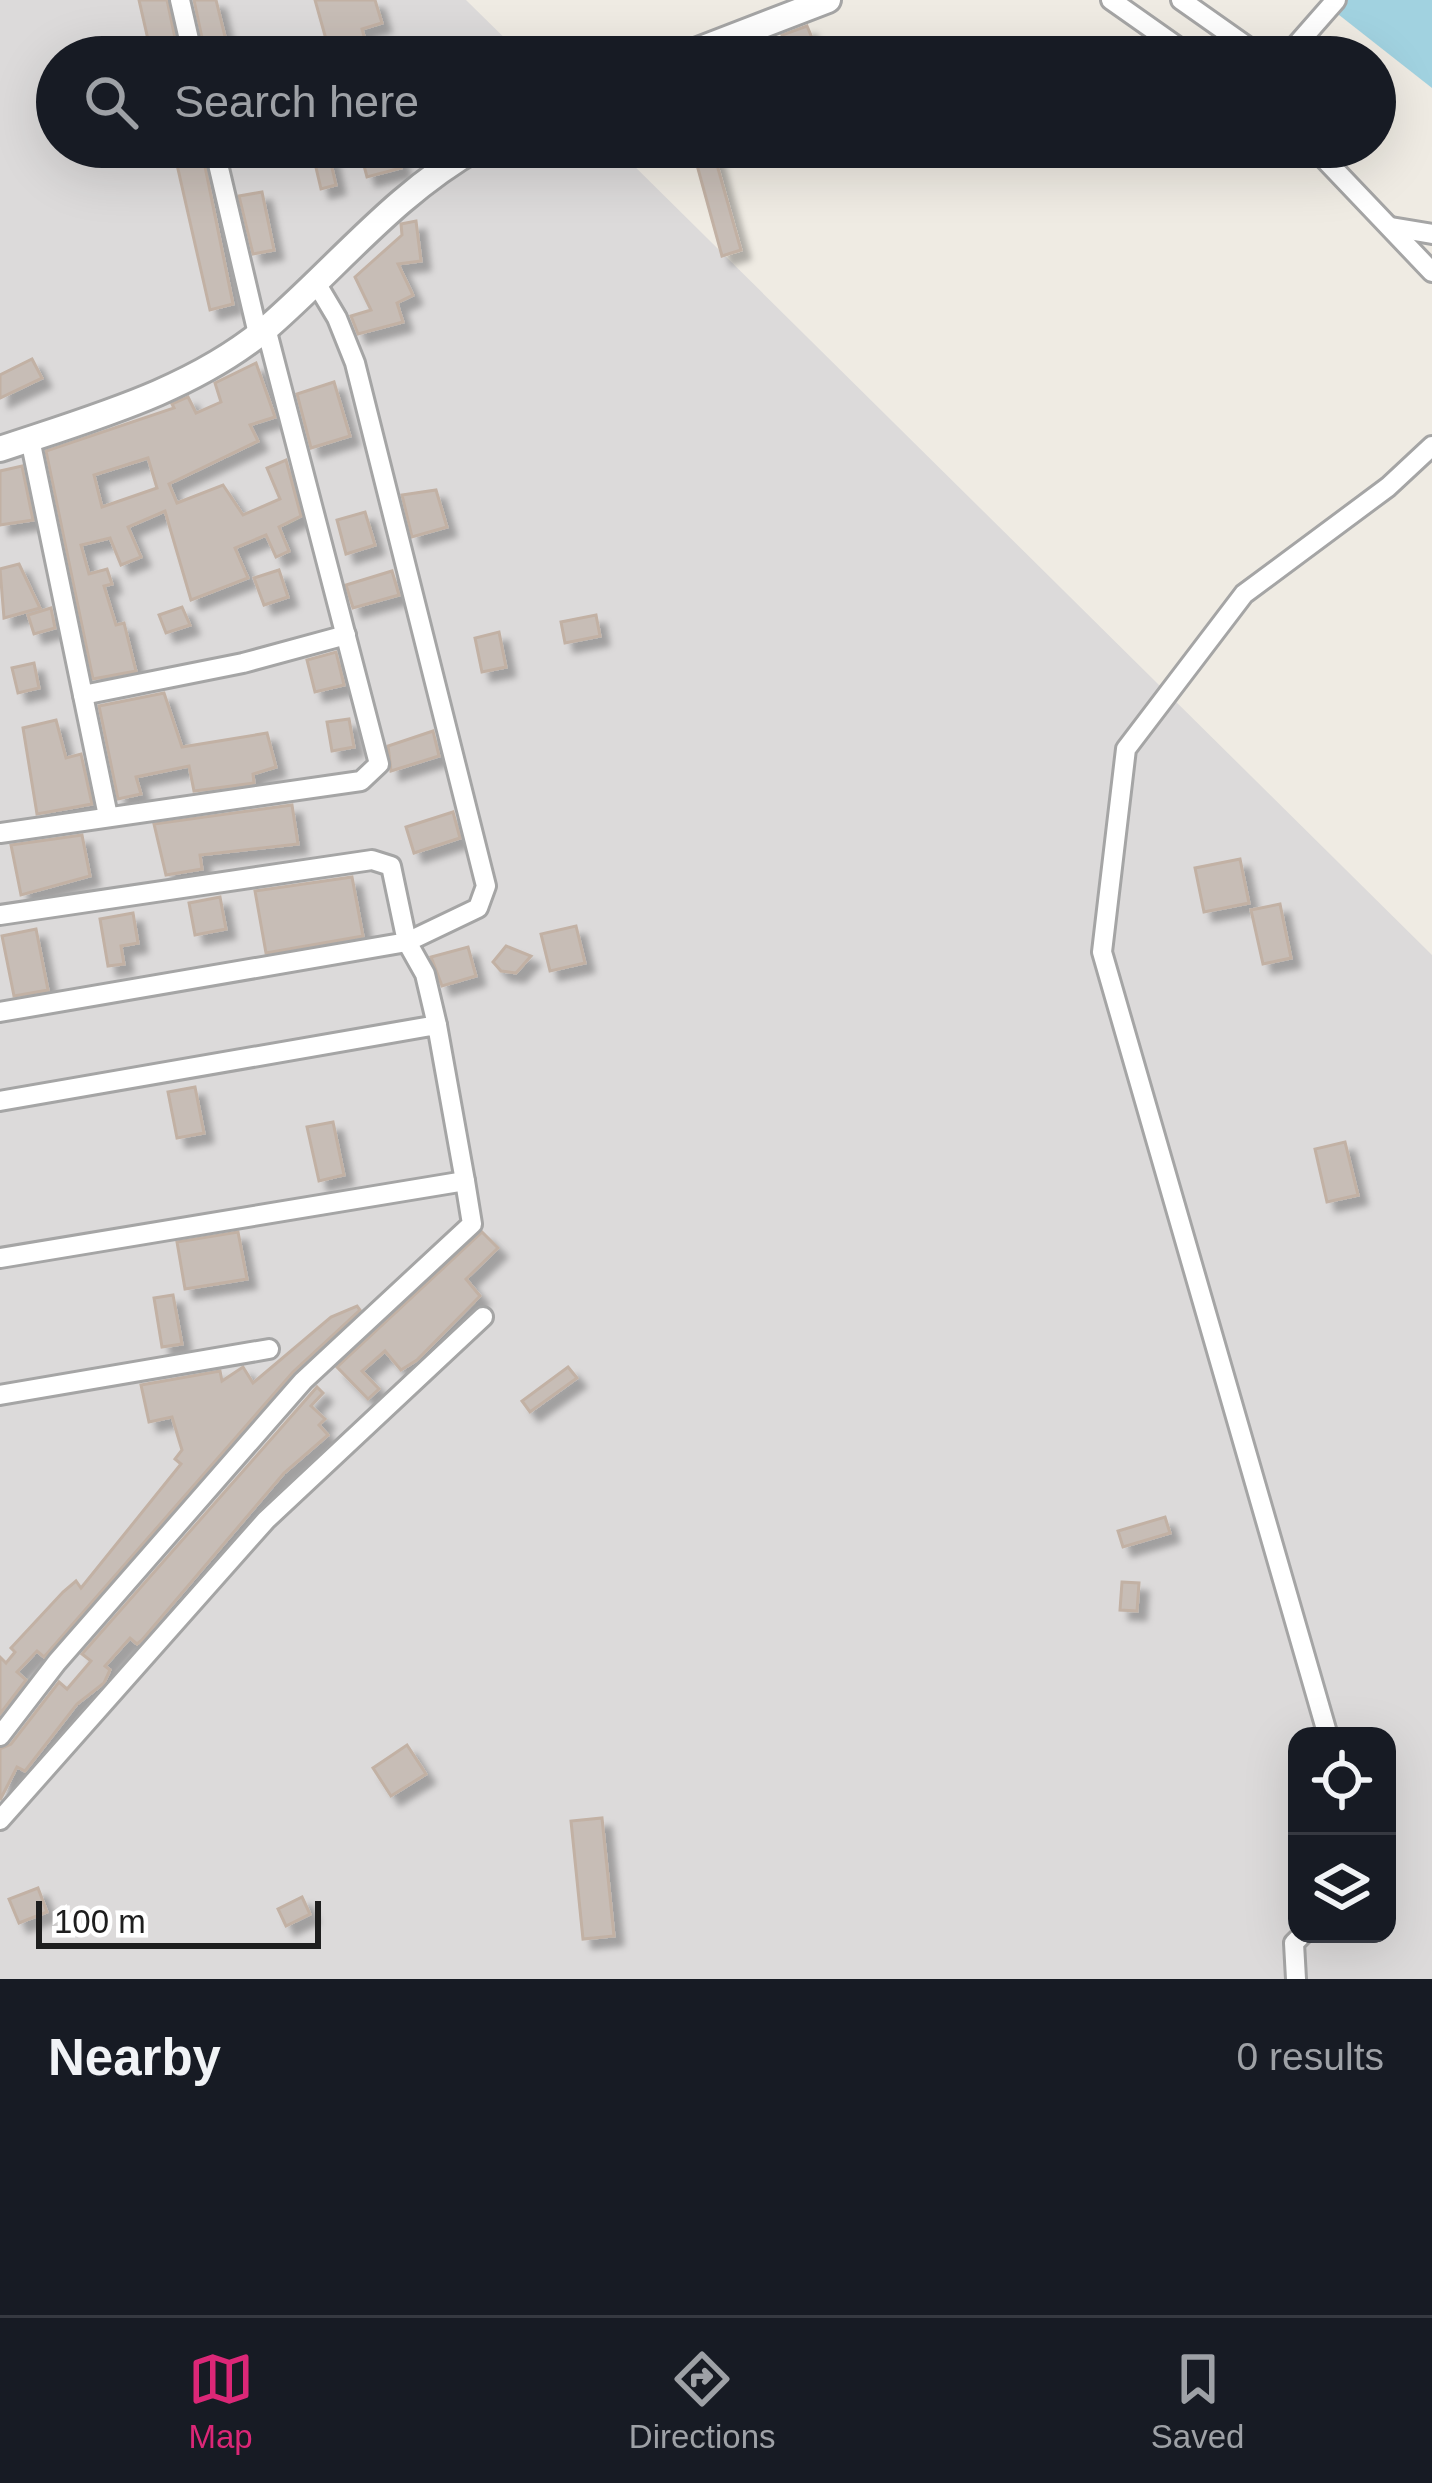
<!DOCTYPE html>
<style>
body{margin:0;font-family:Arial,sans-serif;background:#242831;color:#f1f3f6}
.controls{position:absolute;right:36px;bottom:36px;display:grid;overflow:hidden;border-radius:24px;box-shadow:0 12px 48px #0002}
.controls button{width:108px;height:108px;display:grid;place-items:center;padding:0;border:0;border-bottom:3px solid #363941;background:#171b24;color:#f1f3f6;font:60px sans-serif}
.scale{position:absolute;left:36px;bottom:30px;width:285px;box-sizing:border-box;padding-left:12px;border:6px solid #1e1e1e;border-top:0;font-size:33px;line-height:42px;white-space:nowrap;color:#1e1e1e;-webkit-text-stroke:9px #fff;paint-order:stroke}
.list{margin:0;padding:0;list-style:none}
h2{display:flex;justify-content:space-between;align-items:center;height:156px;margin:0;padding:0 48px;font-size:51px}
h2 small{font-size:39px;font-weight:400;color:#9ea1a6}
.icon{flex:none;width:66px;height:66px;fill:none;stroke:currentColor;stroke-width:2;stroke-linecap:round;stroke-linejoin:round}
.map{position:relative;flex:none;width:1432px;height:1979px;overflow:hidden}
.search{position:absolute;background:#171b24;box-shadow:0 12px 48px #0002;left:36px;right:36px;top:36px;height:132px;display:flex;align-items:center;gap:30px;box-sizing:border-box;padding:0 42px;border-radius:66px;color:#9ea1a6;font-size:45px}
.sheet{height:336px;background:#171b24}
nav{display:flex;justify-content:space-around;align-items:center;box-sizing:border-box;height:168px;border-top:3px solid #363941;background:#171b24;font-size:33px;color:#9ea1a6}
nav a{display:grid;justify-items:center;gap:6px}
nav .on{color:#db2777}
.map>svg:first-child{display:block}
.residential{fill:#dcdada;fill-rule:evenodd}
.water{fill:#a1d2e0}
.building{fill:#c7bdb6;stroke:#c2b1a4;stroke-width:3;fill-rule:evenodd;filter:url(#shadow)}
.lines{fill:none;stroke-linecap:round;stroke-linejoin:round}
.minor-casing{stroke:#a5a5a5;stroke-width:24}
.tertiary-casing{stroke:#a5a5a5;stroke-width:30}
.minor{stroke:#fff;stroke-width:18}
.tertiary{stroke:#fff;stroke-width:24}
</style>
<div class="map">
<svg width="1432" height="1979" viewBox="0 0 1432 1979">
<defs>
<filter id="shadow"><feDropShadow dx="9" dy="9" stdDeviation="3" flood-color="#0004"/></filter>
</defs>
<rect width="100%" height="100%" fill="#efebe3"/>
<!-- residential -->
<path class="residential" d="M0 0H466L524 57H57V147H615L1432 955V1979H0ZM1297 1736H1387V1934H1297Z"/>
<!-- water -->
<path class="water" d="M1320 0H1432V88Z"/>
<!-- building -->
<g class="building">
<path d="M139 0H167L179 57H152Z"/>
<path d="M194 0H216L230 57H206Z"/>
<path d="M315 0H375L382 23 362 29 370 57H331Z"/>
<path d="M807 26 818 52 792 57 782 35Z"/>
<path d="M173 147H201L233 304 210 310Z"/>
<path d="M359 147H396L401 168 367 177Z"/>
<path d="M692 147H712L741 250 722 256Z"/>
<path d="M329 155 336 185 321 189 314 159Z"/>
<path d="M262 192 274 250 253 254 239 196Z"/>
<path d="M416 221 421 261 398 264 413 295 397 303 403 322 358 334 351 316 371 310 355 277 402 235 401 224Z"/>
<path d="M32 359 42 378 0 398V375Z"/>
<path d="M256 363 275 417 250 425 258 441 169 484 177 503 223 485 243 515 280 499 267 468 286 460 301 516 279 527 289 551 276 557 266 535 235 548 248 578 191 600 165 511 128 527 141 557 121 565 110 538 81 545 89 574 107 569 112 584 104 586 116 625 124 623 136 671 93 679 46 451 174 408 172 404 188 397 196 413 221 402 215 383ZM148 458 157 488 102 507 94 475Z"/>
<path d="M334 382 350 436 311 448 297 394Z"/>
<path d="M22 466 33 520 0 525V471Z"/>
<path d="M436 490 447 527 412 537 402 495Z"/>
<path d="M365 512 375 545 346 554 337 520Z"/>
<path d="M19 564 40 608 4 618 0 569Z"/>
<path d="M279 570 288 597 264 605 254 578Z"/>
<path d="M392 571 399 595 353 608 346 585Z"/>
<path d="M182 607 190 625 166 633 159 615Z"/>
<path d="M51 608 55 628 34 634 28 615Z"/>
<path d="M596 615 600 636 565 643 561 622Z"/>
<path d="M499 632 506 667 482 672 475 638Z"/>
<path d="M336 652 344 685 315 692 307 660Z"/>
<path d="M34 663 39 688 18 693 12 668Z"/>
<path d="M164 693 182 747 267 733 276 767 253 774 254 783 194 791 189 766 136 777 141 794 118 799 99 706Z"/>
<path d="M349 719 354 747 332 751 327 722Z"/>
<path d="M56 720 66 758 81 754 92 804 37 814 23 728Z"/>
<path d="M433 731 439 756 391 771 388 746Z"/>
<path d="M292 805 298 844 200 855 202 869 166 875 154 824Z"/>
<path d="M453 812 460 838 414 853 406 827Z"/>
<path d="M82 835 90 876 21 895 11 845Z"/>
<path d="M1240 859 1249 903 1204 912 1195 868Z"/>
<path d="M352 877 363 936 266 953 255 891Z"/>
<path d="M220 897 226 929 195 935 189 903Z"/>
<path d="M1280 904 1291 958 1263 964 1251 910Z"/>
<path d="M133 913 138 943 121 946 124 964 108 966 100 919Z"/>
<path d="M576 926 585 963 550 971 541 934Z"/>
<path d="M36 929 48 990 14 996 2 936Z"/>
<path d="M506 946 531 956 516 973 501 971 493 962Z"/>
<path d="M468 947 476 976 442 986 431 957Z"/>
<path d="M195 1087 204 1133 177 1138 168 1092Z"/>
<path d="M333 1122 344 1175 319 1181 307 1127Z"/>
<path d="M1345 1142 1358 1195 1327 1202 1315 1149Z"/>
<path d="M238 1232 247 1279 185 1289 177 1242Z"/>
<path d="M482 1232 498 1248 466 1279 480 1296 417 1360 401 1370 385 1351 362 1371 379 1389 368 1399 337 1367Z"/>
<path d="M173 1295 182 1344 162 1347 154 1298Z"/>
<path d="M357 1306 360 1310 293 1372 44 1657 37 1651 17 1672 26 1680 0 1714V1657L6 1663 15 1652 11 1648 63 1592 76 1581 81 1588 181 1464 175 1459 182 1450 172 1417 149 1422 141 1385 220 1371 222 1381 243 1367 253 1383 331 1317Z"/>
<path d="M568 1367 577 1378 530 1412 522 1401Z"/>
<path d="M317 1387 323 1393 311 1406 325 1419 319 1425 328 1435 284 1473 142 1640 137 1644 130 1638 105 1666 110 1670 104 1683 77 1704 25 1771 17 1767 0 1800V1749L11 1744 59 1682 67 1689 91 1661 82 1654Z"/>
<path d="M1165 1517 1170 1533 1123 1547 1118 1531Z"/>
<path d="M1122 1582 1139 1583 1137 1611 1120 1610Z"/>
<path d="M407 1745 426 1774 391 1796 373 1768Z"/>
<path d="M602 1818 614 1936 583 1939 571 1821Z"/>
<path d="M38 1888 47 1912 19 1923 9 1899Z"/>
<path d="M302 1897 310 1914 286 1926 278 1909Z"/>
</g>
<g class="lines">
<defs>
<g id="minor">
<path d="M180 0 193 57"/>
<path d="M1111 0 1192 57"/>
<path d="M1181 0 1262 57"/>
<path d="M1286 57 1336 0"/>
<path d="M214 147 258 334"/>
<path d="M1313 147 1432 272"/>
<path d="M1391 227 1432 234"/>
<path d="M315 281 337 318 355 363 486 886 478 908 407 942 425 974 437 1025"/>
<path d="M30 439 108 816"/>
<path d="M83 695 243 663 346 635"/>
<path d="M0 833 361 781 379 764 266 328"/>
<path d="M0 915 372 860 391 866 407 942 0 1012"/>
<path d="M0 1101 437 1025 465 1181 0 1258"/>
<path d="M0 1395 269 1349"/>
<path d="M0 1736 57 1662 303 1381 472 1224 465 1181"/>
<path d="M1328 1736 1102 952 1126 749 1244 594 1388 487 1432 446"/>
<path d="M0 1820 266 1520 483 1317"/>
<path d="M1296 1979 1294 1943 1303 1934"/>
</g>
<g id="tertiary">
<path d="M680 57 828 0"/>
<path d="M0 449C92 418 192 391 268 327 338 266 396 193 478 147"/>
</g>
</defs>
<!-- minor casing -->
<use href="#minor" class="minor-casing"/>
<!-- tertiary casing -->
<use href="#tertiary" class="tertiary-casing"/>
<!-- minor -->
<use href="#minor" class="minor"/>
<!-- tertiary -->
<use href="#tertiary" class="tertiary"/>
</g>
</svg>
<div class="controls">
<button><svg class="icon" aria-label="locate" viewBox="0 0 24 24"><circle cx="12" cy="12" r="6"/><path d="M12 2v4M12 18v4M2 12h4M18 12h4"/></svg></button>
<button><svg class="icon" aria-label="layers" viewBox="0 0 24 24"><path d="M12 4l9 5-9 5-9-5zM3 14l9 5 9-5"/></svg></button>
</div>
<div class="scale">100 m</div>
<div class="search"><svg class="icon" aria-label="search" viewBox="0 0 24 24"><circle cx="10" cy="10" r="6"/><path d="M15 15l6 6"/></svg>Search here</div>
</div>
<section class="sheet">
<h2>Nearby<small>0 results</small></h2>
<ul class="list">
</ul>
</section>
<nav>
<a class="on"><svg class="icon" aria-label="map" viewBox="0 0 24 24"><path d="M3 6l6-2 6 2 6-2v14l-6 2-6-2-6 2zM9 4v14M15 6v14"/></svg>Map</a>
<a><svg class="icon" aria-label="directions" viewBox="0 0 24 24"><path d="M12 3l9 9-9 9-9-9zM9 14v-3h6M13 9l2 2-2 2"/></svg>Directions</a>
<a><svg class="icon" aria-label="saved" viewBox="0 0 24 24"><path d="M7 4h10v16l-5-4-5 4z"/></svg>Saved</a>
</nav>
